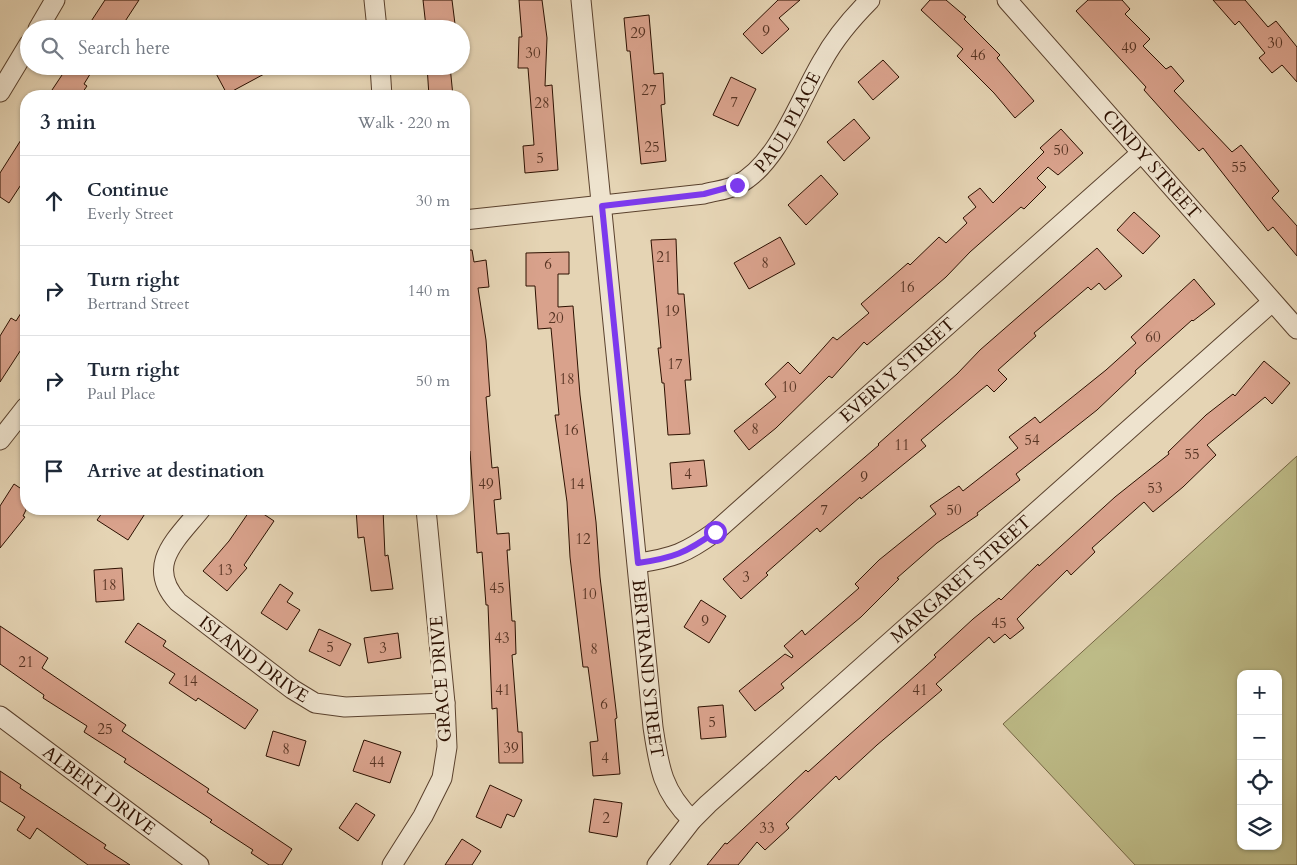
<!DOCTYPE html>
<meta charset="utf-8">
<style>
body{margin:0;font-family:Cardo,serif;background:#f2f2f3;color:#1f2937}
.controls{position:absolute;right:15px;bottom:15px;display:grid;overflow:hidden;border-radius:10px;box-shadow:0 1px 4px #0004}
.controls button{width:45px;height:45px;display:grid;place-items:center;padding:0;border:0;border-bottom:1px solid #e0e1e3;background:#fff;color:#1f2937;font:25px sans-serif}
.stop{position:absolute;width:15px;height:15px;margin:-11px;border:4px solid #7c3aed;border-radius:50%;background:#fff}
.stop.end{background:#7c3aed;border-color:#fff;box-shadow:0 1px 5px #0008}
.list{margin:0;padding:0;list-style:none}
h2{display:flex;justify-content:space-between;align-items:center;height:65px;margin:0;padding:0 20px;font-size:21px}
h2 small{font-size:16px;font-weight:400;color:#747a83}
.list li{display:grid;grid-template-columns:32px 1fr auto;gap:15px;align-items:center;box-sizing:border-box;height:90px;padding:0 20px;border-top:1px solid #e0e1e3}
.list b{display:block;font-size:19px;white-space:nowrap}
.list p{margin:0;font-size:16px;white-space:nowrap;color:#747a83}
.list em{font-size:16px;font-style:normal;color:#747a83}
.icon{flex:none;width:28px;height:28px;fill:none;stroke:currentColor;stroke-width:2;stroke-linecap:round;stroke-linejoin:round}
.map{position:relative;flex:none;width:1297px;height:865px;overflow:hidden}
.search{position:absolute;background:#fff;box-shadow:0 1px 4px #0004;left:20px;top:20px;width:450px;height:55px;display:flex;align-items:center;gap:12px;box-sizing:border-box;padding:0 18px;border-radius:28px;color:#747a83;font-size:19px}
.panel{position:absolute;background:#fff;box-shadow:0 1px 4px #0004;left:20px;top:90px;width:450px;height:425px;border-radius:20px}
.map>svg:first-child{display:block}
.green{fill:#bdbb87;stroke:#746644;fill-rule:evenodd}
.building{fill:#d9a28c;stroke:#2c1000}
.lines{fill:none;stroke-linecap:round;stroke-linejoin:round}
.street-casing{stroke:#5a412d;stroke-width:21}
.street{stroke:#eee3ce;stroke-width:19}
.route{stroke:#7c3aed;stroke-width:6}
.labels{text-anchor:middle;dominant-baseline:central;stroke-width:5;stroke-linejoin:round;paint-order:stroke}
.number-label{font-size:15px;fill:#573423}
.street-label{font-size:18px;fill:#2c1000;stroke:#eee3ce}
</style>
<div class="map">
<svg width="1297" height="865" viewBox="0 0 1297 865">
<rect width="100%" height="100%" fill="#e5d4b4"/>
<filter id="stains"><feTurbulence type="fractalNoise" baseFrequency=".004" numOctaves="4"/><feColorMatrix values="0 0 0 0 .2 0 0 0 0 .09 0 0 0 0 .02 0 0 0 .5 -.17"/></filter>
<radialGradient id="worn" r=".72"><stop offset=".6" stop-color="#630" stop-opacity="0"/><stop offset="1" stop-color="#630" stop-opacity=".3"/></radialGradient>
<!-- green -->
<path class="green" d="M1297 456V865H1135L1003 724ZM1241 674H1278V846H1241Z"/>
<!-- building -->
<g class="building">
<path d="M105 0H139L120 29H86Z"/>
<path d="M423 0H452L455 24 426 27Z"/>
<path d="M519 0H542L547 38 545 86 552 85 558 170 525 173 523 146 534 145 528 68H518L519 37H522Z"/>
<path d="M778 0H800L779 18 789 29 762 54 743 34Z"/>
<path d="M930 0H946L966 17 964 19 1000 55 997 58 1034 101 1015 118 994 93 957 56 963 49 921 10Z"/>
<path d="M1088 0H1122L1130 9 1125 14 1150 39 1143 46 1166 69 1171 66 1184 81 1174 91 1232 152 1241 145 1279 191 1272 198 1297 226V256L1273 227 1268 231 1203 148 1199 151 1178 128 1144 90 1146 87 1076 11Z"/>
<path d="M1213 0H1245L1268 27 1276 21 1297 47V82L1282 65 1272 73 1259 58 1265 53 1239 21 1235 25Z"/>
<path d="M649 15 654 74 663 73 665 104 661 105 666 161 641 164 630 51H627L624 18Z"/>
<path d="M883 60 899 77 873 100 858 82Z"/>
<path d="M68 66H95L84 84 87 86 80 96H48Z"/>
<path d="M212 66H279L227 94Z"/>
<path d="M427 66H450L453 96H429Z"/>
<path d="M731 77 756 89 738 126 713 115Z"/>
<path d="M854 119 870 138 844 161 827 142Z"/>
<path d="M1061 129 1083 153 1058 175 1048 167 1037 178 1046 187 1024 209 1021 207 970 252 946 277 867 345 864 342 832 378 829 376 776 428 749 450 734 431 776 397 765 384 788 362 800 374 833 337 837 340 869 313 861 304 908 263 910 265 939 237 946 243 967 223 963 218 976 207 968 197 980 188 993 203 1044 152 1040 148Z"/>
<path d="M26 132V177L9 203 0 197V173Z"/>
<path d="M821 175 838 194 806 225 788 205Z"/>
<path d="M1134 212 1160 236 1143 254 1117 230Z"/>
<path d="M780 237 795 264 749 289 734 263Z"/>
<path d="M676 239 678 294H684L691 380H685L690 434 668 435 664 383H662L658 348H661L651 240Z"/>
<path d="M1097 248 1122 276 1105 290 1099 283 1091 290 1088 287 1034 333 1036 336 998 370 1007 379 994 392 987 385 976 394 921 440 926 446 861 499 860 497 820 532 817 528 766 573 768 575 741 599 723 579 879 445 878 444 957 374 980 350Z"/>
<path d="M464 250H472L474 262 486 260 489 287 478 288 486 340 490 396 486 397 492 468 498 467 501 499 494 500 497 534 509 533 510 550H507L512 621H515L516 654 512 655 518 732H522L523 763H499L497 708 492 709 488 605H486L482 552 477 553 470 451H467L464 417Z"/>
<path d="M569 252V274H558V307L573 306 580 395 596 522 600 577 617 718 615 719 620 774 593 776 590 742 598 741 588 667H583L570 557 567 502 555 415H559L551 328 538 329 535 286H526V253Z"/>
<path d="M1194 279 1215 304 1193 321 1192 320 1135 371 1136 373 1097 410 1016 474 1020 480 977 513 978 515 937 543 897 578 899 579 861 617 781 684 784 688 755 711 739 691 785 654 792 658 793 656 784 646 802 630 805 635 859 588 855 584 879 560 936 514 930 506 959 486 963 491 1018 448 1009 437 1035 417 1040 423 1106 370 1136 343 1131 337Z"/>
<path d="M26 305V342L0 382V336L11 318 16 321Z"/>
<path d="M1264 361 1290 383 1272 404 1265 397 1207 445 1216 455 1183 487 1153 512 1144 502 1092 548 1095 552 1071 575 1067 570 1017 619 1024 628 1010 639 1005 634 994 643 989 637 936 684 942 690 877 745 839 780 836 776 786 824 789 828 765 850 757 842 738 865H707L725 843 727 844 806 770 808 772 936 657 934 655 973 619 999 598 1001 600 1038 564 1039 566 1115 497 1169 454 1168 452 1206 415 1233 394 1235 396Z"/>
<path d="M704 460 707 486 672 489 670 463Z"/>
<path d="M14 484 26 492V510L23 516 25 517 0 548V506Z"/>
<path d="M105 509H148L128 540 97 520Z"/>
<path d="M251 509H256L274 521 244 565 247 568 227 591 203 571 229 541Z"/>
<path d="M356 509H383L385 556 388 555 393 589 371 591 364 537 358 538Z"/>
<path d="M122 568 124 600 96 602 94 570Z"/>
<path d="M280 584 293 593 287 602 300 610 287 630 261 613Z"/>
<path d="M701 600 726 616 709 643 684 627Z"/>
<path d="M138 623 166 641 163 646 258 710 245 729 198 698 196 701 169 683 175 674 125 642Z"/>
<path d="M0 626 48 658 42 668 126 725 122 731 209 789 207 792 292 849 282 865H269L251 853 253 850 210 822 212 820 124 762 126 759 84 732 87 726 43 698 44 695 0 664Z"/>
<path d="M319 629 351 644 340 666 309 651Z"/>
<path d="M398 633 401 658 368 663 364 638Z"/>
<path d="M723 705 726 737 701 739 698 707Z"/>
<path d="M273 731 306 741 299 766 266 756Z"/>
<path d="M364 740 401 752 390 783 353 771Z"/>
<path d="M0 771 21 785 20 788 106 845 104 848 130 865H88L37 828 30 839 17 830 25 817 0 801Z"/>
<path d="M490 785 522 800 514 817 507 814 501 828 476 817Z"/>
<path d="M594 799 622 803 617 837 589 832Z"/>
<path d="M356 803 375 815 358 841 339 828Z"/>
<path d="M462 839 481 851 472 865H445Z"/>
</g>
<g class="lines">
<defs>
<g id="street">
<path d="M374 0 377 29"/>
<path id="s1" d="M581 0 653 727C659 767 662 791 692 820"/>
<path id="s2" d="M1007 0 1297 329"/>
<path d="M38 29 55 0"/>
<path d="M380 66 382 96"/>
<path d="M0 92 29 44"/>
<path id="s3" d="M464 220 704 194C714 191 728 190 737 185 778 165 800 98 823 60 835 38 852 18 870 0"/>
<path d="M0 440 26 407"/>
<path id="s4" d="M201 509C177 539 144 565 178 602L292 689 315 703 345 707 445 703"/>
<path id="s5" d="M638 563C673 558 686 553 715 532L1141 153"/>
<path id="s6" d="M0 716 199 865"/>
<path d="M392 865 423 816 442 778 447 747 445 703 426 509"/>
<path id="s7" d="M657 865 692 820 708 804 1272 302"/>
</g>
</defs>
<!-- street casing -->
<use href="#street" class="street-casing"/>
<!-- street -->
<use href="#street" class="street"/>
</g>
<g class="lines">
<!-- route -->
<path class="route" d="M715 532C686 553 673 558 638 563L602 206 704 194 737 185"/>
</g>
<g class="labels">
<!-- number labels -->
<g class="number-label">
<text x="766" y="31">9</text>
<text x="638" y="33">29</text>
<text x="1275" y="43">30</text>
<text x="1129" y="48">49</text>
<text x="533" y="53">30</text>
<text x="978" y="55">46</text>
<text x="649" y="90">27</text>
<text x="734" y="102">7</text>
<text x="542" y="103">28</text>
<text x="652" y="147">25</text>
<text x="1061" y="150">50</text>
<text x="540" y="158">5</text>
<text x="1239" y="167">55</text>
<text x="664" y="257">21</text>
<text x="765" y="263">8</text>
<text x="548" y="264">6</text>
<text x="907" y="287">16</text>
<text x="672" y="311">19</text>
<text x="556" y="318">20</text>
<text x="1153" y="337">60</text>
<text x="675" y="364">17</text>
<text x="567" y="379">18</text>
<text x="789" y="387">10</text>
<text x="755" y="429">8</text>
<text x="571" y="430">16</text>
<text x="1032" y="440">54</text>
<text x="902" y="445">11</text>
<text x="1192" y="454">55</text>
<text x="688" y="474">4</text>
<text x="864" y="477">9</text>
<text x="486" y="484">49</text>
<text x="577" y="484">14</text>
<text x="1155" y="488">53</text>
<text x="824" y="510">7</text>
<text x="954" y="510">50</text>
<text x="583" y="539">12</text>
<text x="225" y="570">13</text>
<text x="746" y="577">3</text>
<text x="109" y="585">18</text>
<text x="497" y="588">45</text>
<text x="589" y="594">10</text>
<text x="705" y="621">9</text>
<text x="999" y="623">45</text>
<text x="502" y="638">43</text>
<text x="330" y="647">5</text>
<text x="383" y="648">3</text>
<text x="594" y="649">8</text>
<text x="26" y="662">21</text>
<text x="190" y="681">14</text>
<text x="503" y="690">41</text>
<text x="920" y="690">41</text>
<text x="604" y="704">6</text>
<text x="712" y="722">5</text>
<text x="105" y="729">25</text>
<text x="511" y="748">39</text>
<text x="286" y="749">8</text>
<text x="605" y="758">4</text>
<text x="377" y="762">44</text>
<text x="606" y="818">2</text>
<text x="767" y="828">33</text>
</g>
<!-- street labels -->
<g class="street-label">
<text stroke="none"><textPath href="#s3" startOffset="358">PAUL PLACE</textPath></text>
<text stroke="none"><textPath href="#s2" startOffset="219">CINDY STREET</textPath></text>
<text stroke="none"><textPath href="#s5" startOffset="328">EVERLY STREET</textPath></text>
<text stroke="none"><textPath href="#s7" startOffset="418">MARGARET STREET</textPath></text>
<text stroke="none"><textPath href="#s4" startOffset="204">ISLAND DRIVE</textPath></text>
<text stroke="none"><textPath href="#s1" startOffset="672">BERTRAND STREET</textPath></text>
<text transform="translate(441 679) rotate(-94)">GRACE DRIVE</text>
<text stroke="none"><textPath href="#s6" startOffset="124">ALBERT DRIVE</textPath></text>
</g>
</g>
<rect width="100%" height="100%" filter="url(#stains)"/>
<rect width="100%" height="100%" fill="url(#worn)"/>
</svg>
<div class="controls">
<button>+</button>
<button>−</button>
<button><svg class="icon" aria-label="locate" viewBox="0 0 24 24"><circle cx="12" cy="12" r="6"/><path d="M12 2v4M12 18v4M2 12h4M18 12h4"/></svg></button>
<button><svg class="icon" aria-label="layers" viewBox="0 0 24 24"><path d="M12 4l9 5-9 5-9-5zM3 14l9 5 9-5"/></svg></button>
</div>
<div class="stop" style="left:715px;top:532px"></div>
<div class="stop end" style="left:737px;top:185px"></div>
<div class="search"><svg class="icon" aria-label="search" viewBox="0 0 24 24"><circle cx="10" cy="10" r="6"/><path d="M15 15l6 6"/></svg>Search here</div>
<section class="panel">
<h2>3 min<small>Walk · 220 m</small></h2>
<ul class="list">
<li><svg class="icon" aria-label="ahead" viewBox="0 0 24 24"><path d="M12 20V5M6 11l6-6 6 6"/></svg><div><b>Continue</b><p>Everly Street</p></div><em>30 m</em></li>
<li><svg class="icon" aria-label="right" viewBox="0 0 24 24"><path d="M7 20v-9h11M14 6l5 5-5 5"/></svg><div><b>Turn right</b><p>Bertrand Street</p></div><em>140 m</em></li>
<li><svg class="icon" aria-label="right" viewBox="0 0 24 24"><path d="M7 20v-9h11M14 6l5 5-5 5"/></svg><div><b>Turn right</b><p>Paul Place</p></div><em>50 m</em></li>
<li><svg class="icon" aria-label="arrive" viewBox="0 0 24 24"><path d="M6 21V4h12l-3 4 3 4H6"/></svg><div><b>Arrive at destination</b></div></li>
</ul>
</section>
</div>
